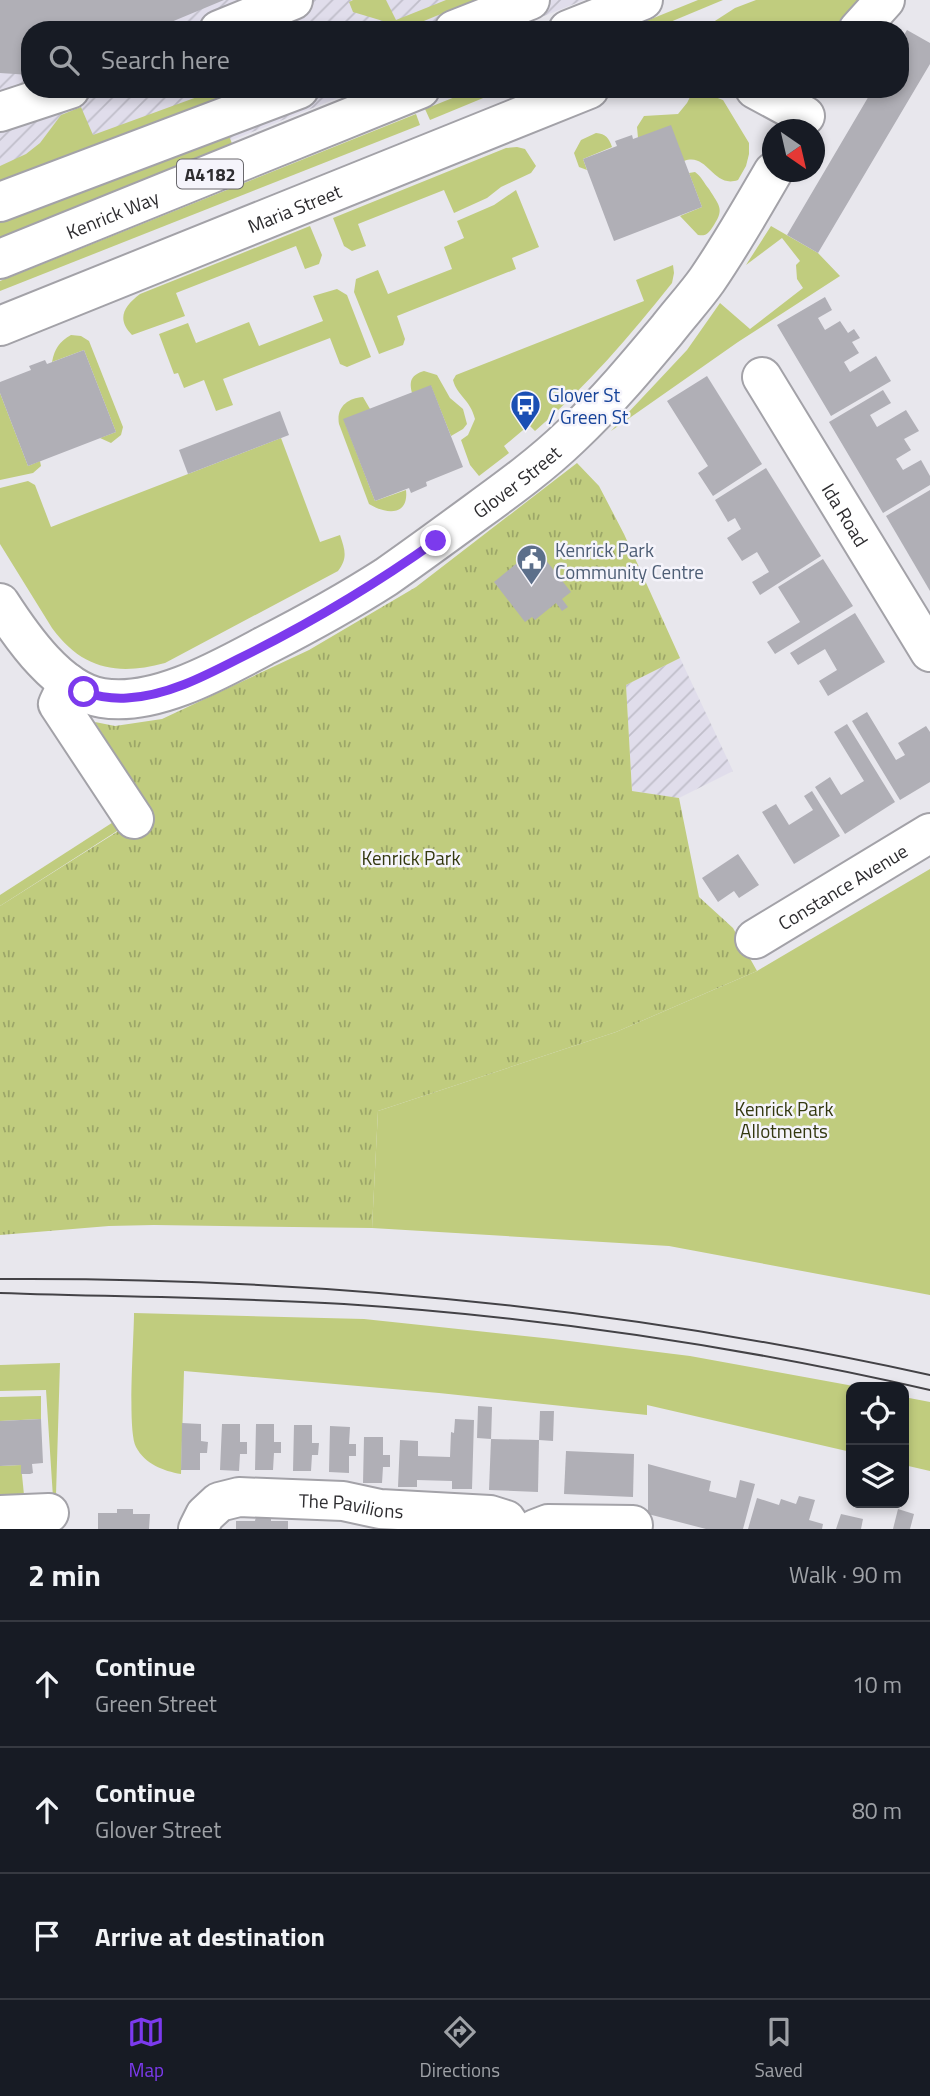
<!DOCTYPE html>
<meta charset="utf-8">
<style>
body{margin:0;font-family:"Titillium Web",sans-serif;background:#20242c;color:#f1f3f6}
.controls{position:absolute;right:21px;bottom:21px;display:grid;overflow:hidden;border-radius:14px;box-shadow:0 4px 10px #0003}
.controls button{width:63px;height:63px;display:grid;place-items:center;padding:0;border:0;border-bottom:2px solid #363941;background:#171b24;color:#f1f3f6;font:35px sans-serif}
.compass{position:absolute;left:762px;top:119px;width:63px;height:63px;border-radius:50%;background:#171b24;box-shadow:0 4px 10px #0003;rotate:146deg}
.stop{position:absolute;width:21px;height:21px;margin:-16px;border:5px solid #7c3aed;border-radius:50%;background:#fff}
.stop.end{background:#7c3aed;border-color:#fff;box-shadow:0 2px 7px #0008}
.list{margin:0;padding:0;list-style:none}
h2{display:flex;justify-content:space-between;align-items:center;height:91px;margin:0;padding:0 28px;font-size:30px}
h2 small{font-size:23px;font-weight:400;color:#9ea1a6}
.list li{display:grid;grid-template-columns:46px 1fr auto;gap:21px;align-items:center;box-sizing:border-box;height:126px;padding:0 28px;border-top:2px solid #363941}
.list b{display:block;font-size:26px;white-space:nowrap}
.list p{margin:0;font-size:23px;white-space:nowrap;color:#9ea1a6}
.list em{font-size:23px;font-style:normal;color:#9ea1a6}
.icon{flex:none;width:38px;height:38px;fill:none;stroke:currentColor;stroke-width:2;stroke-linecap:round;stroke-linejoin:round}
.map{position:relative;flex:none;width:930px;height:1529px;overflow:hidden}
.search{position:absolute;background:#171b24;box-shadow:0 4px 10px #0003;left:21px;right:21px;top:21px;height:77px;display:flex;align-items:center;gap:18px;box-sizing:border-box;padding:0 24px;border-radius:28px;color:#9ea1a6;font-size:26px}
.sheet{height:469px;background:#171b24}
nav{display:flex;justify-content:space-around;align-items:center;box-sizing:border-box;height:98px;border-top:2px solid #363941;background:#171b24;font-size:19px;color:#9ea1a6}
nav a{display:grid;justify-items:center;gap:4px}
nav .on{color:#7c3aed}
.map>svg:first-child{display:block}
.industrial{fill:url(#industrial-furrows)}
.green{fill:#c0cc7e}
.park{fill:url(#park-tufts)}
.building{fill:#b0afb6}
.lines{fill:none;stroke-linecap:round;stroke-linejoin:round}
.minor-casing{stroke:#a3a2a8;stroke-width:42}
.major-casing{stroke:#a3a2a8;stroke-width:42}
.minor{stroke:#fff;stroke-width:38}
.major{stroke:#fff;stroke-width:38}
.tram{stroke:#434246;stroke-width:2}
.route{stroke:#7c3aed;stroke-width:9}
.labels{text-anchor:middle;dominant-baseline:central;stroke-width:5;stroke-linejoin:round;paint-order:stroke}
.shield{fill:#f5f4fb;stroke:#6a696d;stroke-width:2}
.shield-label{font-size:18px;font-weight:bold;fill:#2e2d30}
.street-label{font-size:19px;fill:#2e2d30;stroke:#f5f4fb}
.transit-label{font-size:19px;fill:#164399;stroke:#f5f4fb;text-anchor:start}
.service-label{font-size:19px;fill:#4e5e75;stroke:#f5f4fb;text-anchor:start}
.park-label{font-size:19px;fill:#33380f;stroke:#f5f4fb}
</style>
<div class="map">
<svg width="930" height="1529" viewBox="0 0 930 1529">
<defs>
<pattern id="industrial-furrows" width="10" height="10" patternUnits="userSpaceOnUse" patternTransform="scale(1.75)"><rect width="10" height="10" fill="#e0ddeb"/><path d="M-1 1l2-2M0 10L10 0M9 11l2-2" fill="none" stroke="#c0beca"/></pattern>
<pattern id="park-tufts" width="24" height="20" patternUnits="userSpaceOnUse" patternTransform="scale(1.75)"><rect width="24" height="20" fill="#c0cc7e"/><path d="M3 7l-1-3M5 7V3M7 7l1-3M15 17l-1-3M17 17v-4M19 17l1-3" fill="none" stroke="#9ca668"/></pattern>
</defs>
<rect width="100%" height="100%" fill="#e8e7ed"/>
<!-- industrial -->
<g class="industrial">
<path d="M0 0H584L509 30H30V89H360L0 233Z"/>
<path d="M680 658 733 771 679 798 632 791 626 685Z"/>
</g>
<!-- green -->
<g class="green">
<path d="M353 0H386L396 20 446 0H475L402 30H395L393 24 353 12 349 2Z"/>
<path d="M698 0H723L651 30H624Z"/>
<path d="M756 0H858L836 30H701L735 8Z"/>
<path d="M219 89H246L0 182V166L26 154 40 143 61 115 81 107 93 135Z"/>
<path d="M475 89H505L430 120 425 109Z"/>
<path d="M694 89 723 100 749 143V154L746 166 738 180C713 189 708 152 684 161L638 138 637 127 644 116 678 114 687 103Z"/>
<path d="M416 114 420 125 0 291V281Z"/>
<path d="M596 133C606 134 609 138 612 147L583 159 587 170 579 167 574 153 581 140Z"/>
<path d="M229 136 233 146 0 241V222Z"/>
<path d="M517 147 525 149 536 166 531 173 501 187 487 198 454 213 444 190 358 224 366 246 352 251 344 246 333 218 506 148Z"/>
<path d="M695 172C701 176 704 183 709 189 720 207 725 209 712 228 707 235 705 236 698 235L680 216 702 207 689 173Z"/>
<path d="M516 190 539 247 512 258 516 269 397 316 405 339 403 345 379 354 354 292 356 279 378 270 388 294 452 269 444 247 464 238 457 221 494 205Z"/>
<path d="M310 226 322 255 319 264 305 269 296 246 176 293 185 316 132 335C116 319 124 306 140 294Z"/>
<path d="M771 226 818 253 840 276 738 342 611 431 687 350 720 303 750 329 803 288 797 279 796 265 800 261 782 238 746 265Z"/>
<path d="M673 265 674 273 672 283C630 336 586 387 535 431L529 425 504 446 509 453 479 476 470 465 461 440 468 435 475 419C470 399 457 396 453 380L456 375 644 301 636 280Z"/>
<path d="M337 289 347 295 371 357 347 367 340 364 330 338 223 379 233 405 216 411 204 380 184 388 178 373 174 374 159 334 188 323 196 343 249 322 259 346 323 321 313 296Z"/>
<path d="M71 335 81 336 89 341 123 427 121 435 111 443 100 438 116 432 84 350 52 362C55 348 59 342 71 335Z"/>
<path d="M424 371 437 375 450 398 463 409 467 424 463 429 451 436 431 386 412 393C409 381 411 375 424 371Z"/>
<path d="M0 393 28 466 40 461 41 466 33 473 0 480Z"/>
<path d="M363 397 370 409 344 420 375 501 406 490C409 517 385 514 369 504L339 424C336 408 347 398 363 397Z"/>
<path d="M281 438 320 542 340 535C345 550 348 558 338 571L165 663C117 676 82 669 52 628L0 544V488L28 481 35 485 51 527Z"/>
<path d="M118 819 128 824 0 906V895Z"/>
<path d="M930 869V1295L669 1246 372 1228 378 1111 616 1032 757 971Z"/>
<path d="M134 1313 364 1319 553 1339 690 1356 859 1387H851V1452L647 1405V1415L439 1393 184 1371 181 1474C163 1471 145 1464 136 1447 127 1430 134 1339 134 1313Z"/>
<path d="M60 1363 55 1528 46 1390 0 1391V1365Z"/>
<path d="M41 1396V1419L0 1421V1397Z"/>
<path d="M904 1397 930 1402V1471L904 1465Z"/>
<path d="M21 1465 25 1505H0V1466Z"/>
</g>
<!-- park -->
<path class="park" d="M577 463 599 486 624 534 680 658 626 685 632 791 679 798 699 897 733 928 757 971 616 1032 378 1111 372 1228 154 1225 109 1226 0 1235V906L150 811 95 722 115 726 162 719 309 650 416 587Z"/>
<!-- building -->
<g class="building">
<path d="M0 0H224L152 30H30V75L0 73Z"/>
<path d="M907 30 930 43V64L818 253 787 235 873 89H900V42Z"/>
<path d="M671 125 702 207 614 241 583 159 617 146 615 141 632 135 633 139Z"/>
<path d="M825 297 832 310 818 318 825 330 840 321 848 333 854 329 860 338 852 342 859 353 844 362 850 372 876 356 891 381 831 416 777 325Z"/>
<path d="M84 350 116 432 28 466 0 393V382L31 370 29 366 45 360 47 364Z"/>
<path d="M707 376 762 464 713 496 698 473 708 466 667 401Z"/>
<path d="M431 385 463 467 426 482 427 486 411 493 409 488 375 501 343 419Z"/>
<path d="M883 390 891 403 870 415 877 427 906 410 919 431 904 439 911 450 896 459 903 470 921 460 930 476V485L883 513 829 422Z"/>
<path d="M280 411 289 435 188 474 179 450Z"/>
<path d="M766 468 821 556 760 595 752 582 769 572 757 552 742 561 727 538 741 529 735 518 728 522 715 500Z"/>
<path d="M930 490V591L886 516Z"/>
<path d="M523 558 530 566 533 563 536 567 545 559 571 592 562 599 568 607 562 611 556 603 535 620 532 617 525 622 494 582Z"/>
<path d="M823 559 853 606 775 654 767 642 800 622 778 587Z"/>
<path d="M855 613 885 662 828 696 819 681 837 670 825 649 798 665 790 653Z"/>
<path d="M867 712 896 760 905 755 898 743 926 726 930 732V782L900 800 852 721Z"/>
<path d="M847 724 895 802 845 834 815 787 830 777 841 795 864 781 834 732Z"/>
<path d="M812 791 840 836 794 864 762 812 776 804 789 825 813 810 804 796Z"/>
<path d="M738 854 759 885 739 898 734 891 718 902 702 878Z"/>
<path d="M478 1406 492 1407 491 1439 477 1438Z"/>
<path d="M540 1411H554L553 1441 539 1440Z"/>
<path d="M41 1419 43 1463 32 1464 33 1473 30 1474H21V1465L0 1466V1421Z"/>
<path d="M455 1419 474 1420 472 1489H452V1481L417 1480V1487H398L400 1440 418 1441V1456L450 1457 451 1432 454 1433Z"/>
<path d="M182 1423 201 1424V1441L208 1442 207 1453H200V1470H181Z"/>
<path d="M222 1424H240V1442H247V1454H240L239 1471 220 1470Z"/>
<path d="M256 1424H274V1442H281V1453H274L273 1470H255Z"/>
<path d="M294 1425H312V1443H319L318 1455H312L311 1471H293Z"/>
<path d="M330 1426 350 1427 349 1444H356V1456H349V1473L329 1472Z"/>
<path d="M364 1437H383V1455H390V1467H383L382 1483H363Z"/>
<path d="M491 1439 539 1440 538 1492 489 1490Z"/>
<path d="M566 1451 634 1454 633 1497 564 1494Z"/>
<path d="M648 1464 711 1481 709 1491 736 1498 740 1480 755 1484 743 1529H706L648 1514Z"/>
<path d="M799 1496 815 1500 809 1520 823 1524 822 1529H748L757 1498 779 1505 781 1499 796 1504Z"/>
<path d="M117 1509H133V1514H150L149 1529H98V1513H117Z"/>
<path d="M898 1509 914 1514 910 1529H893Z"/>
<path d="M841 1514 863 1519 861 1529H836Z"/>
<path d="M256 1516H271V1521H288V1529H236V1521H255Z"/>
</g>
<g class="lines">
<defs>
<g id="minor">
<path d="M219 30 293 0"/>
<path d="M858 30 885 0"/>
<path d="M755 89 805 116"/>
<path d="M0 112 70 89"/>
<path id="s1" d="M0 326 589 89"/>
<path id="s2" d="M762 377 930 652"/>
<path id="s3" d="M0 603C22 637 59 691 102 698 155 707 221 669 266 645 307 624 347 602 386 577 416 556 446 534 476 512 509 488 542 464 571 436 606 403 637 366 667 330 680 313 695 297 707 280 731 245 752 208 773 172"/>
<path d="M68 683 58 704 134 819"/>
<path id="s4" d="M755 939 930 833"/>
<path d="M0 1515 49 1513"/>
<path id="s5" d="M198 1529 205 1515 219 1502 239 1497 343 1501 380 1509 490 1515 506 1520 512 1529"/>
<path d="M535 1529 548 1524 633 1525"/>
</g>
<g id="major">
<path d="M454 30 530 0"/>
<path d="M568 30 643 0"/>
<path d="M0 202 299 89"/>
<path id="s6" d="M0 259 420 89"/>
</g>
</defs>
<!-- minor casing -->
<use href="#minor" class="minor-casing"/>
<!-- major casing -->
<use href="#major" class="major-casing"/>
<!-- minor -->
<use href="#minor" class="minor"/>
<!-- major -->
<use href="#major" class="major"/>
<!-- tram -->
<g class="tram">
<path d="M0 1279C312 1277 625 1308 930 1375"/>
<path d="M0 1293C115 1297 229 1297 344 1304 541 1317 738 1346 930 1390"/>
</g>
</g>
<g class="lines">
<!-- route -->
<path class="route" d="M84 692C99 697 111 699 127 698 166 696 203 677 238 659 307 625 373 586 436 541"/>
</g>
<!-- icons -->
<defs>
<symbol id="bus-pin" viewBox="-11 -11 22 30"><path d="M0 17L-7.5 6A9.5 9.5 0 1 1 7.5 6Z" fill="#1a4fb4" stroke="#f5f4fb"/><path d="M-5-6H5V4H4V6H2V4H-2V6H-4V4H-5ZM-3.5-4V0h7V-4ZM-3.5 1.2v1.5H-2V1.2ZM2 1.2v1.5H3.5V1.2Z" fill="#fff"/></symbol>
<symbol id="civic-pin" viewBox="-11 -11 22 30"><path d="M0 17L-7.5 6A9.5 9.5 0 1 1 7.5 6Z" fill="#5c6f8a" stroke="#f5f4fb"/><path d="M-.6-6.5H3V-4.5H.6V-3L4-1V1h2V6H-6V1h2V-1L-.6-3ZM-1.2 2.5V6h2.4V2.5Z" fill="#fff"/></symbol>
</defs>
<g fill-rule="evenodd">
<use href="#bus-pin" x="508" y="388" width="35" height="47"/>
<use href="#civic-pin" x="514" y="542" width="35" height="47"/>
</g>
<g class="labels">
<!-- shield labels -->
<rect class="shield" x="177" y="159.5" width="66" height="29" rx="5"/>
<g class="shield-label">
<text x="210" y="174">A4182</text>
</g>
<!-- street labels -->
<g class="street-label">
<text stroke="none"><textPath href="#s1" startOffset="317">Maria Street</textPath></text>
<text stroke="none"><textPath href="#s6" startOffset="121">Kenrick Way</textPath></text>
<text stroke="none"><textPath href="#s3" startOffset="618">Glover Street</textPath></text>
<text stroke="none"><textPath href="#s2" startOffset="161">Ida Road</textPath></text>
<text stroke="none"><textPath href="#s4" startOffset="102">Constance Avenue</textPath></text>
<text stroke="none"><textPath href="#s5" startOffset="168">The Pavilions</textPath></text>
</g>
<!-- transit labels -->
<g class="transit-label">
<text x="548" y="394">Glover St<tspan x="548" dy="22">/ Green St</tspan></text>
</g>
<!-- service labels -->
<g class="service-label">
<text x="555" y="549">Kenrick Park<tspan x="555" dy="22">Community Centre</tspan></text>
</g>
<!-- park labels -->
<g class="park-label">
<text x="411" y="857">Kenrick Park</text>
<text x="784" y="1108">Kenrick Park<tspan x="784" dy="22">Allotments</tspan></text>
</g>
</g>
</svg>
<div class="controls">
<button><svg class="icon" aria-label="locate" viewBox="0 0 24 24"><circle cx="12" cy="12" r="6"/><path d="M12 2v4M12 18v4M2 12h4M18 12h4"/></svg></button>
<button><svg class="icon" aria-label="layers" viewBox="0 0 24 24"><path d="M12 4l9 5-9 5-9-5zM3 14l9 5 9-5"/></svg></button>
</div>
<svg class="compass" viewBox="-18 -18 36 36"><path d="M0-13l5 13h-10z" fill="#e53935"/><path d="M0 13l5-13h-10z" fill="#9ea1a6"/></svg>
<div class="stop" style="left:84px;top:692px"></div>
<div class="stop end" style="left:436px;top:541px"></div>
<div class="search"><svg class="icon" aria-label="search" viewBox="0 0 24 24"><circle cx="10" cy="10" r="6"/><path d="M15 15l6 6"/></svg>Search here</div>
</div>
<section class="sheet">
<h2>2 min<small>Walk · 90 m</small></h2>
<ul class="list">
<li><svg class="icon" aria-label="ahead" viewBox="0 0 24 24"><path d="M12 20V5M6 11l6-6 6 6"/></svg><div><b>Continue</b><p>Green Street</p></div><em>10 m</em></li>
<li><svg class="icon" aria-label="ahead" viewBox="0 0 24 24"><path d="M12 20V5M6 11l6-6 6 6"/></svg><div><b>Continue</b><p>Glover Street</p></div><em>80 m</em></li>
<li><svg class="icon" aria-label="arrive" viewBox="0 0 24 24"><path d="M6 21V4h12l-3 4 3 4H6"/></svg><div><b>Arrive at destination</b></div></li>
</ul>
</section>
<nav>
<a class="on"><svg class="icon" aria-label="map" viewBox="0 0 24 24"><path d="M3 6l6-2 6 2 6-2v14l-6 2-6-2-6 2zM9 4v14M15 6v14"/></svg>Map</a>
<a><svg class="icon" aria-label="directions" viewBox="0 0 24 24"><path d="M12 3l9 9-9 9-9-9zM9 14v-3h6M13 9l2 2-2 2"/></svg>Directions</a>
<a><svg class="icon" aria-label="saved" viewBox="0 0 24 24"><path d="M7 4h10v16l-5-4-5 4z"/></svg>Saved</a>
</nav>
